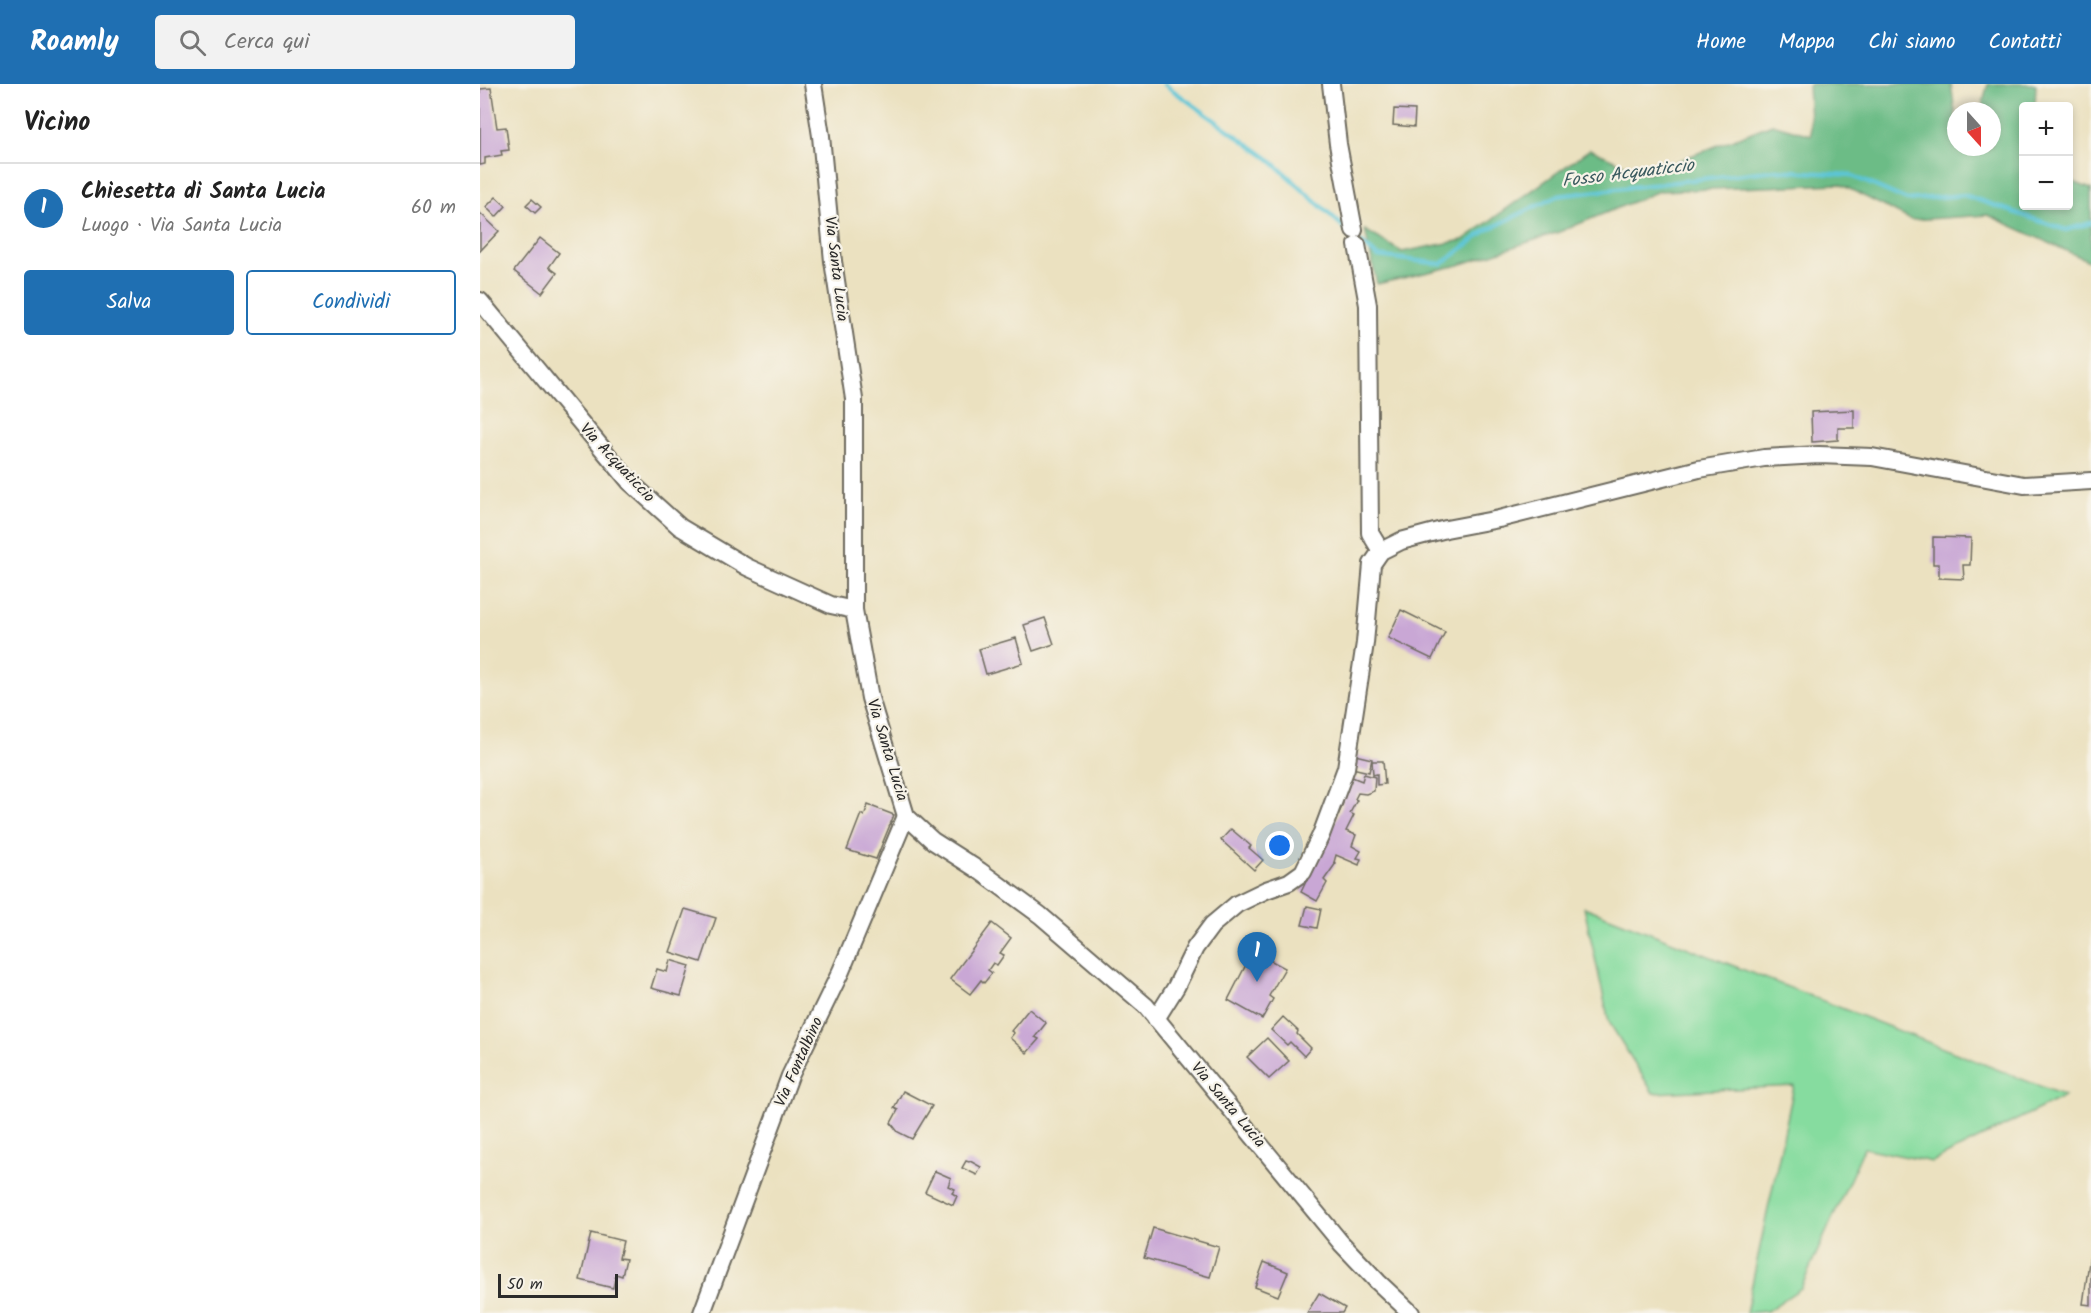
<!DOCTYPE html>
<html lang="it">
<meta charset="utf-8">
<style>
body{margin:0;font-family:Kalam,sans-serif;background:#f2f2f2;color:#222}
.controls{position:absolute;right:18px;top:18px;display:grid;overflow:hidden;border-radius:6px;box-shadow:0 3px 9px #0003}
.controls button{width:54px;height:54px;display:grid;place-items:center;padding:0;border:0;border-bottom:2px solid #e0e0e0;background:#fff;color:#222;font:30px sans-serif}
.compass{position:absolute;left:1467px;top:18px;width:54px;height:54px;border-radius:50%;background:#fff;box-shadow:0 3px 9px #0003;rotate:159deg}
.scale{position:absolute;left:18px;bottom:15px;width:120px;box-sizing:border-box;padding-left:6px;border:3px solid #2b2b2b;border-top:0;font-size:16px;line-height:21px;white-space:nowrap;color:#2b2b2b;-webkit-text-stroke:4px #f7f3e8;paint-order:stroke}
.you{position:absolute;left:800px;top:762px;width:21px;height:21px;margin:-15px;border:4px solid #fff;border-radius:50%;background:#1a73e8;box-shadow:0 0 0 9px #1a73e833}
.badge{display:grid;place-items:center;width:39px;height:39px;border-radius:50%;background:#1f6fb2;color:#fff;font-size:20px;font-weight:700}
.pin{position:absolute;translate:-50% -50px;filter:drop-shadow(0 2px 3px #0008)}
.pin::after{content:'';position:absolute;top:32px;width:21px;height:18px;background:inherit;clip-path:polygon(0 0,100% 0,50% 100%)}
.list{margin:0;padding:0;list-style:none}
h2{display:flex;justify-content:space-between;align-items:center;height:78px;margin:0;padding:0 24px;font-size:26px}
h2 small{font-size:20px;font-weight:400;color:#767676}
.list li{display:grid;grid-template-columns:39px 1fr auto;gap:18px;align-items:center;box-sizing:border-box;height:90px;padding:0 24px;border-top:2px solid #e0e0e0}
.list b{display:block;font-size:22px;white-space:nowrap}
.list p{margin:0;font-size:20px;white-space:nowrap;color:#767676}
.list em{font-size:20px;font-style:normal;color:#767676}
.actions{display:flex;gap:12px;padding:18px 24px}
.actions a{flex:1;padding:14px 0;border:2px solid #1f6fb2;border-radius:6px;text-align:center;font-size:21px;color:#1f6fb2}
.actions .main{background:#1f6fb2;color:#fff}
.icon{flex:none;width:33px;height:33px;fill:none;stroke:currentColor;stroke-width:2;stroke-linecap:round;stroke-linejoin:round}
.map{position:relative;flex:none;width:1611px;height:1229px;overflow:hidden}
header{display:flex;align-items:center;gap:36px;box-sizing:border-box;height:84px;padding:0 30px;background:#1f6fb2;color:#fff}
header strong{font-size:28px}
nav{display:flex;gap:33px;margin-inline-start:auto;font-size:21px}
.search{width:420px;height:54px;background:#f2f2f2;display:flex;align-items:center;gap:15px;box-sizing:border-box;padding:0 21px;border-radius:6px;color:#767676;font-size:22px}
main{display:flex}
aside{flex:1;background:#fff}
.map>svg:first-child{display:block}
.green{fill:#86dc9f;stroke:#588465;stroke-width:1.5}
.forest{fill:#6cbc86;stroke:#4c7458;stroke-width:1.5}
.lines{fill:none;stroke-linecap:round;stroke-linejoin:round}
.stream{stroke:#5bc5d6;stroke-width:4.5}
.building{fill:#c9a7d5}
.minor-casing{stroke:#6e6b5f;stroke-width:20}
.minor{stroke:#fff;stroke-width:16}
.labels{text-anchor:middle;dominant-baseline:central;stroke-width:4.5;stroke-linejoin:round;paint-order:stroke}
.street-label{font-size:16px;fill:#2b2b2b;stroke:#f7f3e8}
.water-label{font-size:18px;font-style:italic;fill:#39595e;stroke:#f7f3e8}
</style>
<header>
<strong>Roamly</strong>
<div class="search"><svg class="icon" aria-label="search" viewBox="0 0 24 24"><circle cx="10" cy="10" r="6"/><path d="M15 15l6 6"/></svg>Cerca qui</div>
<nav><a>Home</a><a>Mappa</a><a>Chi siamo</a><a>Contatti</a></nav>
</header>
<main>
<aside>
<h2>Vicino<small></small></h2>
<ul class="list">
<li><span class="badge">1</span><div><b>Chiesetta di Santa Lucia</b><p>Luogo · Via Santa Lucia</p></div><em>60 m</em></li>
</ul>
<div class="actions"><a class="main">Salva</a><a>Condividi</a></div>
</aside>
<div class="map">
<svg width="1611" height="1229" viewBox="0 0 1611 1229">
<rect width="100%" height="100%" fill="#f7f3e8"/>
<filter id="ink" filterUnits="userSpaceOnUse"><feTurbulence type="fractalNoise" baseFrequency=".0167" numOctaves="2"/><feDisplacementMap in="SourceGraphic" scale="12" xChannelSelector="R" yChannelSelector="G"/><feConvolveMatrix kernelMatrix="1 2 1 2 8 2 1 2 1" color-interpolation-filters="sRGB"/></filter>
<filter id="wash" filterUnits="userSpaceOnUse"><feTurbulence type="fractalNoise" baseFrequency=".008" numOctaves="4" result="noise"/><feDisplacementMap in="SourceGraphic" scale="24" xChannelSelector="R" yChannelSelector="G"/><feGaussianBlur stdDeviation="1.35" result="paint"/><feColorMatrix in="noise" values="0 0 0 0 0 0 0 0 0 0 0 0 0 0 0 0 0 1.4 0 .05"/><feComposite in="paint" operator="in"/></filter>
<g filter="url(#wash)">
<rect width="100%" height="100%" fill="#ebe1c0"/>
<!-- green -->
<path class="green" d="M1104 823 1585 1012 1452 1078 1384 1064 1321 1204 1287 1227 1266 1229 1314 1002 1173 1009 1129 938Z"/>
<!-- forest -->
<path class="forest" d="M1331 0H1471L1476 35V63L1508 66V63H1512V27H1504L1503 17 1508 0H1556L1555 22H1544V122H1588L1589 96 1611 105V178L1508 131 1431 136 1360 100 1179 107 1079 148 979 181 897 200 885 146 922 168 983 156 1110 65 1165 90 1292 40 1331 51 1328 2Z"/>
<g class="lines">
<!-- stream -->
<g class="stream">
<path d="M684 0 789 75 868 147"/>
<path d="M882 159 897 172 962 180 1005 147 1077 112 1296 86 1370 91 1427 116 1484 111 1586 146 1611 139"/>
</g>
</g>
<g id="blocks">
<!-- building -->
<g class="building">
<path d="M11 4 17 44 26 43 29 66 21 67 22 71 5 74V80L0 81V5Z"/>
<path d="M914 25 935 26 934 43 913 41Z"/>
<path d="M16 113 26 122 16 133 6 123Z"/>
<path d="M52 115 61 123 55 129 46 121Z"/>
<path d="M0 129 19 147 0 167Z"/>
<path d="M60 154 79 169 69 183 77 189 62 209 34 187Z"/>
<path d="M1374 326V344H1358V356L1332 358 1331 328Z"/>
<path d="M1453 453 1491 454 1490 481H1483L1484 495 1459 494V480H1453Z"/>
<path d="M921 526 965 548 952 575 908 554Z"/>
<path d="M565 534 574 560 553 567 544 541Z"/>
<path d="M536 554 543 579 506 590 499 565Z"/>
<path d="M875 671 892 675 889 688 872 684Z"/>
<path d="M892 677H903L905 700 897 701V690L893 691Z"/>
<path d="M884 690 895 693 894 707 886 710 878 709 875 715 877 716 870 729 874 731 866 747 876 751 872 762 881 767 877 774 881 775 879 781 856 771 854 778 856 779 844 796 847 799 837 817 821 808 861 725 863 719 861 718 872 693 882 697Z"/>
<path d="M388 721 414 731 396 775 367 766 381 730 384 732Z"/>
<path d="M751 745 771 762 769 764 783 776 774 786 741 756Z"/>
<path d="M827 822 841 825 837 844 822 841Z"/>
<path d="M205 825 236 834 221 878 190 868Z"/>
<path d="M512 839 531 854 520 869 524 871 517 881 513 879 508 886 512 889 504 899 501 896 490 910 470 895Z"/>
<path d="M773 867 805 884 789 912 793 915 782 935 748 916Z"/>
<path d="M190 876 210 882 201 912 171 904 177 885 187 888Z"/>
<path d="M549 925 566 939 555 953 559 955 547 969 530 954 534 949 531 947Z"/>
<path d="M803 933 818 947 817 950 831 964 824 972 810 958 807 961 791 946Z"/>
<path d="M787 954 809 977 789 995 767 973Z"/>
<path d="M423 1007 452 1022 432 1055 418 1048 411 1039 418 1026 414 1024Z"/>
<path d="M486 1077 489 1078 490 1077 501 1083 497 1091 482 1084Z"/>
<path d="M455 1087 471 1094 468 1102 475 1105 472 1109 477 1112 473 1121 445 1108Z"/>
<path d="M673 1144 739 1163 730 1193 664 1174Z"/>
<path d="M111 1149 143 1157 139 1174 146 1175 142 1192 136 1190 133 1204 100 1196Z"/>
<path d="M1610 1171H1611V1221L1603 1220Z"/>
<path d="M784 1178 808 1188 798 1212 775 1203Z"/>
<path d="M839 1209 865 1224 862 1229H827Z"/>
</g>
</g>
</g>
<g filter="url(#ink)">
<use href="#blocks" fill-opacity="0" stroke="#6e6b5f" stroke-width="1.5"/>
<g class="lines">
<defs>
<g id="minor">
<path d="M333 0 341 52 353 177 374 315V526L390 614 426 732 453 757 500 787 560 831 666 922 861 1159 898 1198 931 1229"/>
<path d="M851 0 858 60 874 146"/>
<path d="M877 161 888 221 890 449 901 467"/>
<path d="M0 217 150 398 200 443 267 483 351 521 374 526"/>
<path d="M676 935 696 903 715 864 732 841 757 820 786 806 809 798 823 788 841 751 866 684 885 559 892 480 901 467 921 457 966 445 1019 435 1219 385 1284 374 1339 371 1392 373 1544 401 1611 397"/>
<path d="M222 1229 310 992 361 887 426 732"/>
</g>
</defs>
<!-- minor casing -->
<use href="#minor" class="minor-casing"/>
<!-- minor -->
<use href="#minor" class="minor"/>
</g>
</g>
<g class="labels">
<!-- street labels -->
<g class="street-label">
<text transform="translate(356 185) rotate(83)">Via Santa Lucia</text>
<text transform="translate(137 379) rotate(47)">Via Acquaticcio</text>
<text transform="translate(407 666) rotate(73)">Via Santa Lucia</text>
<text transform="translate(319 978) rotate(-66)">Via Fontalbino</text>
<text transform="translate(748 1021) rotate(50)">Via Santa Lucia</text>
</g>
<!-- water labels -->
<g class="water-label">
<text transform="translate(1148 90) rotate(-7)">Fosso Acquaticcio</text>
</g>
</g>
</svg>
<div class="controls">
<button>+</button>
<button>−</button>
</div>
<svg class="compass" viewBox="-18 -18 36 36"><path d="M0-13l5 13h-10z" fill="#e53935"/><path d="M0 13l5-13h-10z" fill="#767676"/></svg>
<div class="scale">50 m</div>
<div class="you"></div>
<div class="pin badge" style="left:777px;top:898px">1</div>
</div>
</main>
